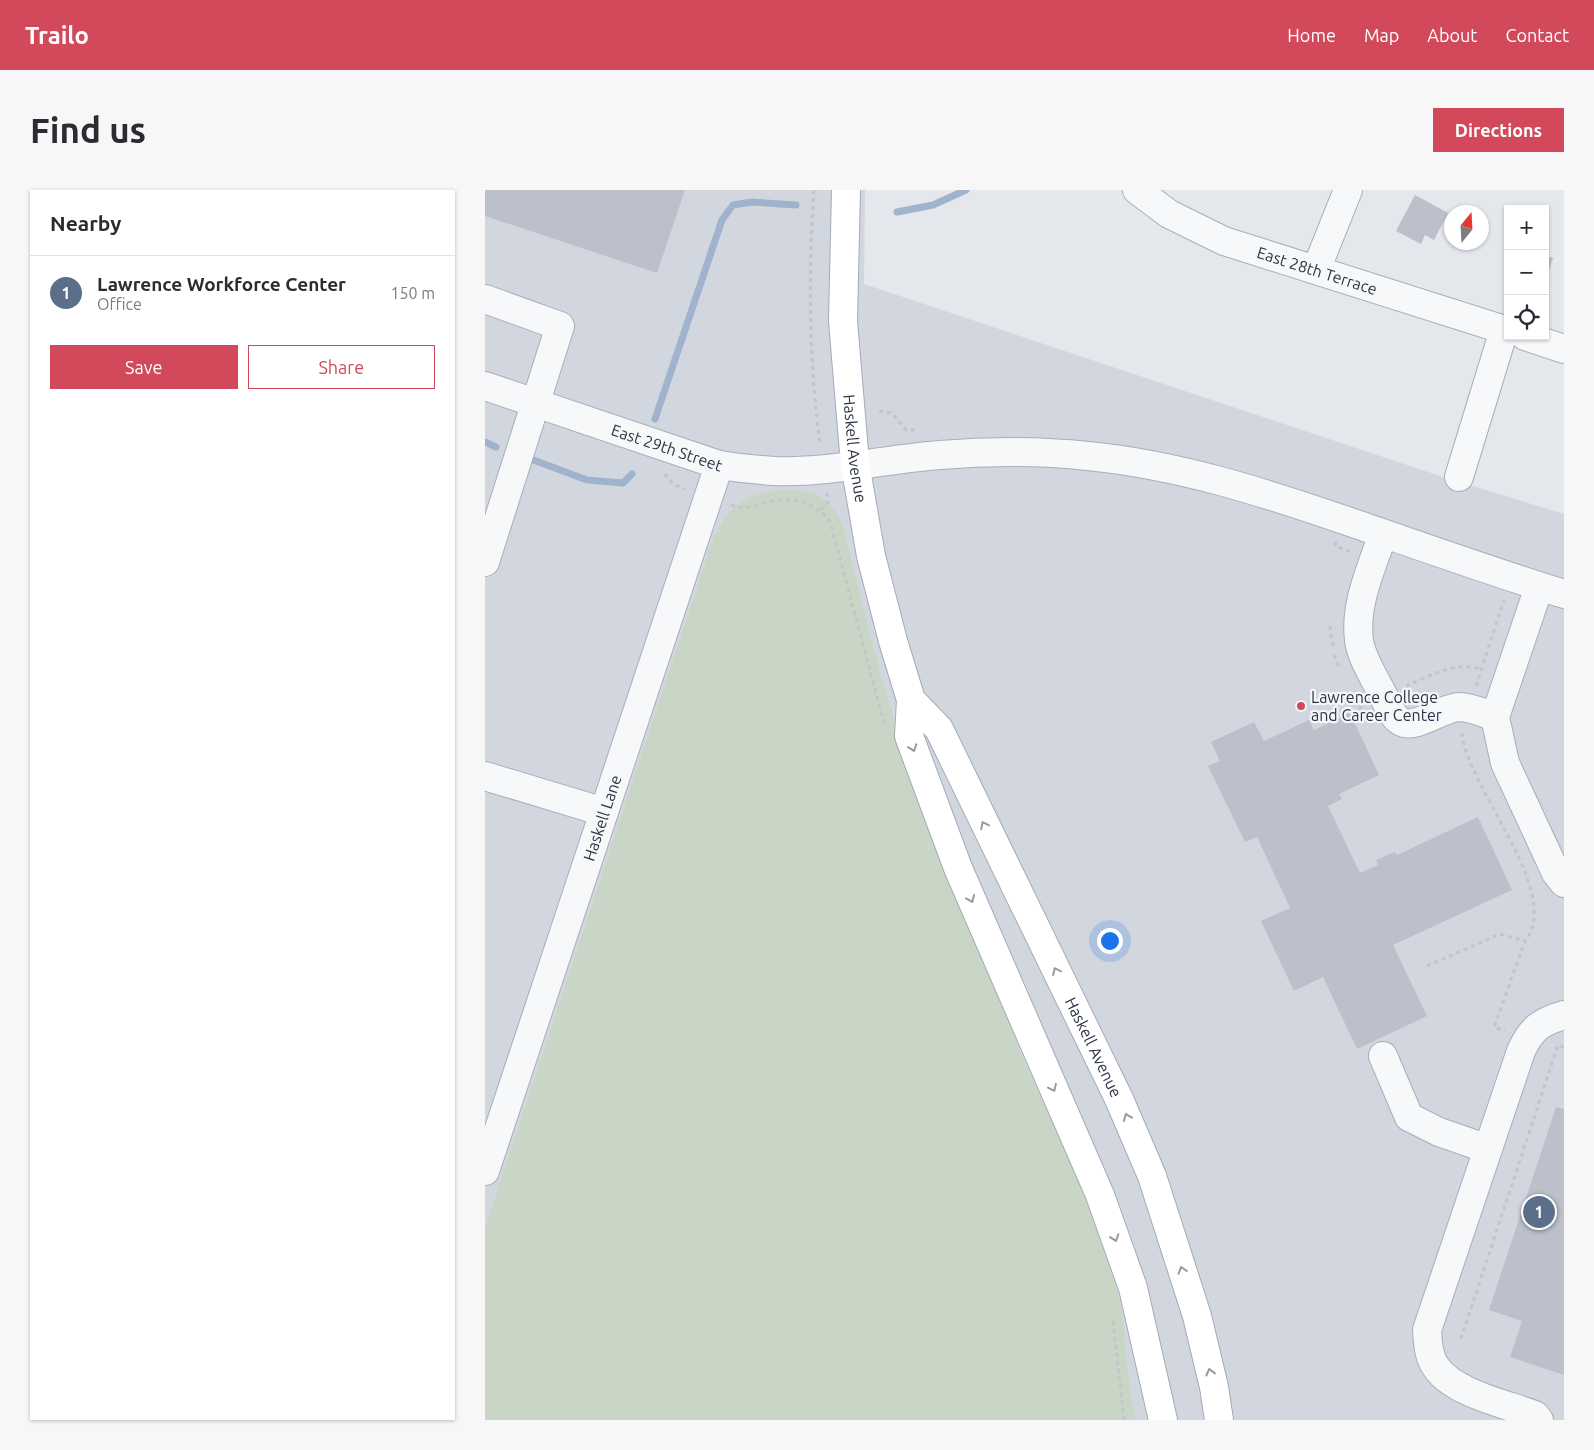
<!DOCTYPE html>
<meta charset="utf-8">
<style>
body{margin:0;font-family:Ubuntu,sans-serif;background:#f7f7f7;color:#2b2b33}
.controls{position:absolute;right:15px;top:15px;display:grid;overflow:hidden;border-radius:0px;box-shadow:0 1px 4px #0004}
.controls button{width:45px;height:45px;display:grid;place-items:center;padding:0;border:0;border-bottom:1px solid #e1e1e2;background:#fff;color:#2b2b33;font:25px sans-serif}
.compass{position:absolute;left:959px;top:15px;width:45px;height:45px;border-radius:50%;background:#fff;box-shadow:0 1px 4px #0004;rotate:18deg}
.you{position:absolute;left:624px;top:750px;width:18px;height:18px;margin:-12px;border:4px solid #fff;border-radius:50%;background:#1a73e8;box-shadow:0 0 0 8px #1a73e833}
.badge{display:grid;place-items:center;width:32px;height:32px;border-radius:50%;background:#d1495b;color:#fff;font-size:16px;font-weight:700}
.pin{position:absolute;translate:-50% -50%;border:2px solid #fff;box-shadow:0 1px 5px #0006}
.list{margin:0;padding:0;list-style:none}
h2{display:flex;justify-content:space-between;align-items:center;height:65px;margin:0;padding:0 20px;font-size:21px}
h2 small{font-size:16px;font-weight:400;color:#7c7c81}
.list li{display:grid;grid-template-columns:32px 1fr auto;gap:15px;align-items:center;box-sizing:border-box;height:75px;padding:0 20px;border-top:1px solid #e1e1e2}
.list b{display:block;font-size:19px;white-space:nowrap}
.list p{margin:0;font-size:16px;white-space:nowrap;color:#7c7c81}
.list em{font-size:16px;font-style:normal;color:#7c7c81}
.actions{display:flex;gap:10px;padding:15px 20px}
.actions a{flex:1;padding:11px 0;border:1px solid #d1495b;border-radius:0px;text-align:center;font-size:18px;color:#d1495b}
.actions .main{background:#d1495b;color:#fff}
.icon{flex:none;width:28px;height:28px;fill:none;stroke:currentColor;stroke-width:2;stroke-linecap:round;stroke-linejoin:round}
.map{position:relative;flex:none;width:1079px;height:1230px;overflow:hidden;border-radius:0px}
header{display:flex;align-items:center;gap:30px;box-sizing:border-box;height:70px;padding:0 25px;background:#d1495b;color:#fff}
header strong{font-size:24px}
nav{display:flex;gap:28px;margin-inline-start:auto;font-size:18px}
.intro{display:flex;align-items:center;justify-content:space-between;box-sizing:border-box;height:120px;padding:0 30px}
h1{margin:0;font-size:35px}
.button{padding:12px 22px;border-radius:0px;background:#d1495b;color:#fff;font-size:18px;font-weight:700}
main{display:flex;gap:30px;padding:0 30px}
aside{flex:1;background:#fff;border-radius:0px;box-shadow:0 1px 4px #0004}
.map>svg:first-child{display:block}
.built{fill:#d2d6de}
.green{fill:#c9d6c5}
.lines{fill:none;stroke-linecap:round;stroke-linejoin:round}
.stream{stroke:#9fb4cc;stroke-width:7}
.building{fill:#bbc0ca}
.minor-casing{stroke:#a9aeb7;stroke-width:30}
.major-casing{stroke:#a3abb8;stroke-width:30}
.path{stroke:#c2c5cb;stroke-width:3;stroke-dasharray:4 4;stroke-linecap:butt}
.minor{stroke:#f7f8fa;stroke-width:28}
.major{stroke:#fff;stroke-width:28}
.oneway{stroke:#959aa2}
.poi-dot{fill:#d1495b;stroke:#f4f6f9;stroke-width:2}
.labels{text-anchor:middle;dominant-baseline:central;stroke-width:4.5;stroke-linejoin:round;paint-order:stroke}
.street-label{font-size:16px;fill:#2b3445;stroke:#f4f6f9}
.poi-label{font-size:16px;fill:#2b3445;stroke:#f4f6f9;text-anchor:start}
</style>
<header>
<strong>Trailo</strong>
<nav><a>Home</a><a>Map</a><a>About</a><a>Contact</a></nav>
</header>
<div class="intro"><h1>Find us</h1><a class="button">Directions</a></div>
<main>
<aside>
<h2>Nearby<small></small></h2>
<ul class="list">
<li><span class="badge" style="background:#5c6f8a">1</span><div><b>Lawrence Workforce Center</b><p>Office</p></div><em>150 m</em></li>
</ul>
<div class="actions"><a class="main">Save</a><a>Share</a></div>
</aside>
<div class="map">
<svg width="1079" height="1230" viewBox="0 0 1079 1230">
<rect width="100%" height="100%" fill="#e4e7ec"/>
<!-- built -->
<path class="built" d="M0 0H380L379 94 955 286 1079 324V1230H0Z"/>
<!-- green -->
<path class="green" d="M296 300C328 299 345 305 358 337L396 487 425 579 497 754 536 865 591 983 620 1059 637 1120 642 1178 650 1230H0V1038L228 349C245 316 258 304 296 300Z"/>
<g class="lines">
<!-- stream -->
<g class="stream">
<path d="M412 22 448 15 481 0"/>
<path d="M170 229 237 30 248 15 267 12 311 15"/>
<path d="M0 252 11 257"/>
<path d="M43 268 102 290 138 293 147 284"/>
</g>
</g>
<!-- building -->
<g class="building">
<path d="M0 0H200L172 83 0 26Z"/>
<path d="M930 5 963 23 949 50 940 45 936 54 911 41Z"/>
<path d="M1060 66 1068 68 1061 89 1060 88Z"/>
<path d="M865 523 894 585 854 604 857 609 843 616 875 683 893 675 891 670 910 662 912 665 993 627 1027 700 908 755 942 826 872 859 838 787 809 801 776 731 805 718 772 647 760 652 723 576 735 571 726 552 769 532 779 551 824 530 829 540Z"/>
<path d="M1071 917 1079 919V1185L1025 1167 1037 1131 1004 1120Z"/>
</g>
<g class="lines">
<defs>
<g id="minor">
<path id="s1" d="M652 0 684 24 739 51 1023 141"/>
<path d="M831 80 863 0"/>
<path d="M0 109 75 136 0 372"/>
<path d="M1040 146 1079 159"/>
<path id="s2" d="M0 196 234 275C253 278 272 280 290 281 345 283 401 269 455 265 504 261 554 261 603 266 695 275 781 303 868 333 938 357 1008 382 1079 404"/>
<path d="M974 287 1019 140"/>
<path d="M898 344C887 377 869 414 874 451 877 469 889 487 897 503 902 513 908 530 919 533 934 537 957 518 974 517 986 517 999 523 1010 527"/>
<path d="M1054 397 1010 527 1020 573 1071 683 1079 693"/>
<path d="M0 586 119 622"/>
<path d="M898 866 924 927 954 942 1003 959"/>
<path id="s3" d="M0 981 234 275"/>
<path d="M1054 1230 1050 1225C1021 1214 968 1203 951 1177 943 1166 943 1152 942 1140L1036 861C1046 839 1055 832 1079 825"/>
</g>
<g id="major">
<path id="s4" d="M361 0 358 131 370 274 386 366 408 451 426 510 424 546 473 678 615 1005 648 1098 678 1230"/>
<path id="s5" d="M426 510 454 539 634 909 667 986 712 1126 729 1197 734 1230"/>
</g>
</defs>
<!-- minor casing -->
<use href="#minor" class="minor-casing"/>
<!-- major casing -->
<use href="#major" class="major-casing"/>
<!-- path -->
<g class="path">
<path d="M329 0C323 85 324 170 335 255"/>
<path d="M394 221 407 223 421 240H433"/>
<path d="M180 284 188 294 200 299"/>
<path d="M246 315C260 320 266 317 279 313 305 306 328 310 345 331L399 533"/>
<path d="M336 320 343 312 342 303"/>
<path d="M851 352 850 356 866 362"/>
<path d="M848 456 845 438 848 433"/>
<path d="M849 465 854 477"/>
<path d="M921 496C943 486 972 471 996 479"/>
<path d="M991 496 1019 410"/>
<path d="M868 505 873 519 877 517"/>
<path d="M977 543C981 597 1079 702 1040 751"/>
<path d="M942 776 1015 744 1040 751 1009 837 1020 841"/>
<path d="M628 1131 639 1230"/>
<path d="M976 1149 1073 855 1079 857"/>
</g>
<!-- minor -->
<use href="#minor" class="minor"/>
<!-- major -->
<use href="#major" class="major"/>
</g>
<!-- one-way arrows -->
<defs><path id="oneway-chevron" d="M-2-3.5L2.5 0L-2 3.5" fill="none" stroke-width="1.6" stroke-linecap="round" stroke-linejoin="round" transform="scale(1.25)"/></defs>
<g class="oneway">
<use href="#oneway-chevron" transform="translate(428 558) rotate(71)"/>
<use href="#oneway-chevron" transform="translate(499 635) rotate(-116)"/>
<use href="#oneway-chevron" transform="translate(486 709) rotate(67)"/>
<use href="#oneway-chevron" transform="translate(571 781) rotate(-116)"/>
<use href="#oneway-chevron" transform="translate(568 898) rotate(65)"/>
<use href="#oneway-chevron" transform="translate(642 927) rotate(-113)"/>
<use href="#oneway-chevron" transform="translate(630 1048) rotate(71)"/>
<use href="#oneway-chevron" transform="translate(697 1080) rotate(-108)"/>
<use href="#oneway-chevron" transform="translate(725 1182) rotate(-104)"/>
</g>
<!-- markers -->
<circle class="poi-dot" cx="816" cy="516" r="5"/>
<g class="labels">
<!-- street labels -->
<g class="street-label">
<text stroke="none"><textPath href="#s1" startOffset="199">East 28th Terrace</textPath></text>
<text stroke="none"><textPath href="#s2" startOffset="192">East 29th Street</textPath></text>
<text stroke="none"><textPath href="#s4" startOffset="259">Haskell Avenue</textPath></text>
<text stroke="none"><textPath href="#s3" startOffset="372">Haskell Lane</textPath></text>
<text stroke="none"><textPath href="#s5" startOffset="394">Haskell Avenue</textPath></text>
</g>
<!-- poi labels -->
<g class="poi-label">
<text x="826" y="507">Lawrence College<tspan x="826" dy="18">and Career Center</tspan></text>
</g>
</g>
</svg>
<div class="controls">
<button>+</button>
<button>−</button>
<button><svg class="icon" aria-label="locate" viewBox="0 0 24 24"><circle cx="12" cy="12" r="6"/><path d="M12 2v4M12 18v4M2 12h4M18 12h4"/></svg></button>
</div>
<svg class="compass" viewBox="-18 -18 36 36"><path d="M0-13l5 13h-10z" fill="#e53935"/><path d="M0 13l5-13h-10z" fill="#7c7c81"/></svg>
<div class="you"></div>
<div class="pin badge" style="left:1054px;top:1022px;background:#5c6f8a">1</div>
</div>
</main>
